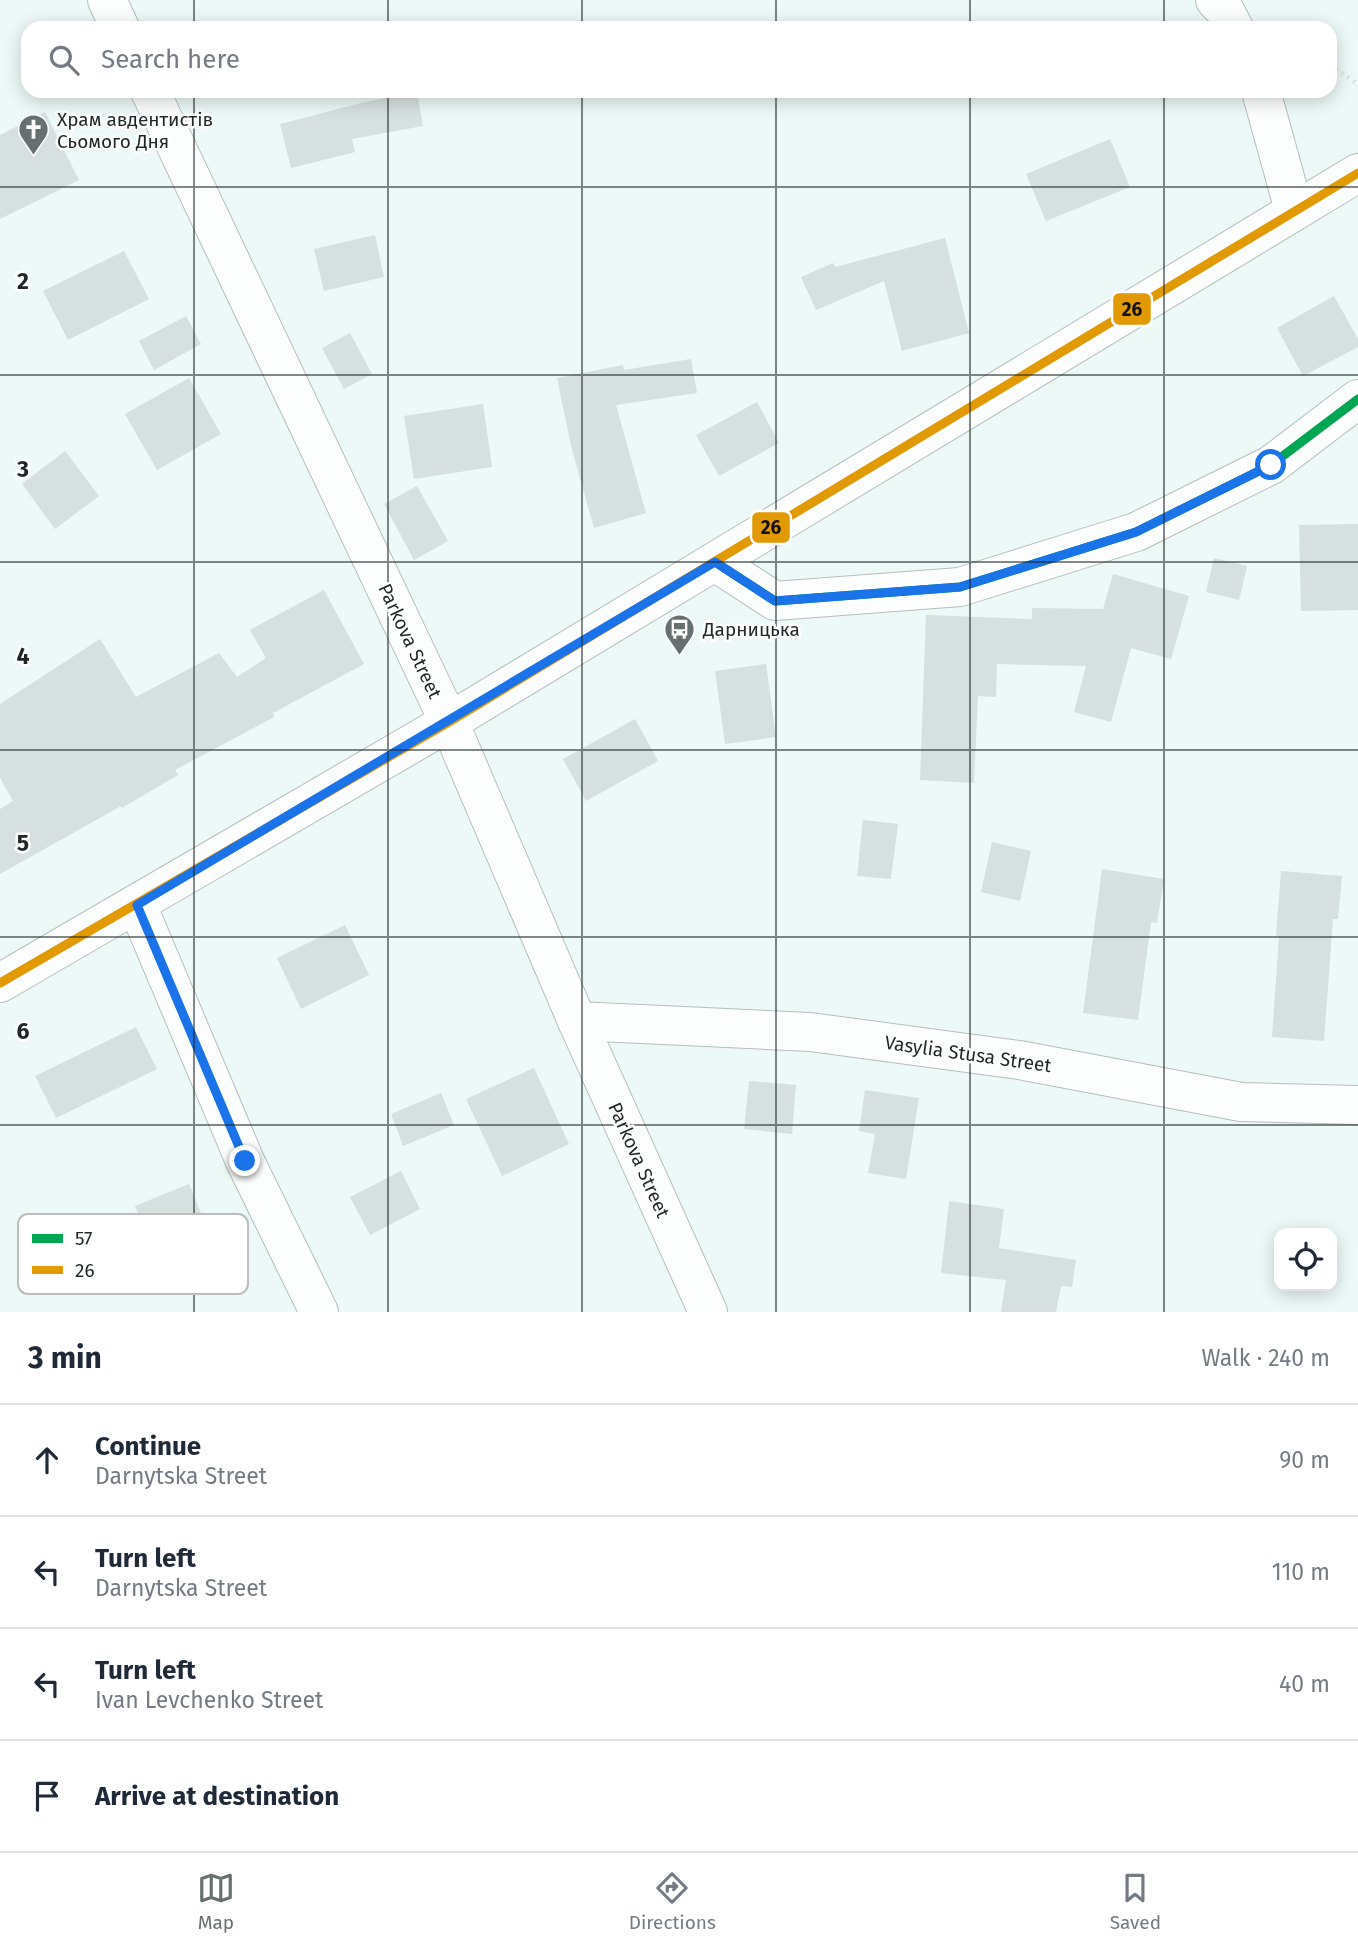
<!DOCTYPE html>
<meta charset="utf-8">
<style>
body{margin:0;font-family:"Fira Sans",sans-serif;background:#f2f2f3;color:#1f2937}
.controls{position:absolute;right:21px;bottom:21px;display:grid;overflow:hidden;border-radius:14px;box-shadow:0 4px 18px #0003}
.controls button{width:63px;height:63px;display:grid;place-items:center;padding:0;border:0;border-bottom:2px solid #e0e1e3;background:#fff;color:#1f2937;font:35px sans-serif}
.stop{position:absolute;width:21px;height:21px;margin:-16px;border:5px solid #1a73e8;border-radius:50%;background:#fff}
.stop.end{background:#1a73e8;border-color:#fff;box-shadow:0 2px 7px #0008}
.list{margin:0;padding:0;list-style:none}
h2{display:flex;justify-content:space-between;align-items:center;height:91px;margin:0;padding:0 28px;font-size:30px}
h2 small{font-size:23px;font-weight:400;color:#747a83}
.list li{display:grid;grid-template-columns:46px 1fr auto;gap:21px;align-items:center;box-sizing:border-box;height:112px;padding:0 28px;border-top:2px solid #e0e1e3}
.list b{display:block;font-size:26px;white-space:nowrap}
.list p{margin:0;font-size:23px;white-space:nowrap;color:#747a83}
.list em{font-size:23px;font-style:normal;color:#747a83}
.icon{flex:none;width:38px;height:38px;fill:none;stroke:currentColor;stroke-width:2;stroke-linecap:round;stroke-linejoin:round}
.map{position:relative;flex:none;width:1358px;height:1312px;overflow:hidden}
.search{position:absolute;background:#fff;box-shadow:0 4px 18px #0003;left:21px;right:21px;top:21px;height:77px;display:flex;align-items:center;gap:18px;box-sizing:border-box;padding:0 24px;border-radius:21px;color:#747a83;font-size:26px}
.sheet{height:539px;background:#fff}
nav{display:flex;justify-content:space-around;align-items:center;box-sizing:border-box;height:98px;border-top:2px solid #e0e1e3;background:#fff;font-size:19px;color:#747a83}
nav a{display:grid;justify-items:center;gap:4px}
nav .on{color:#66706e}
.map>svg:first-child{display:block}
.building{fill:#d6e0de}
.lines{fill:none;stroke-linecap:round;stroke-linejoin:round}
.street-casing{stroke:#b5bfbd;stroke-width:40}
.secondary-casing{stroke:#b5bfbd;stroke-width:40}
.path{stroke:#dee2e2;stroke-width:4.5;stroke-dasharray:2 5;stroke-linecap:butt}
.street{stroke:#fcfefe;stroke-width:38}
.secondary{stroke:#fcfefe;stroke-width:38}
.bus-1-casing{stroke:#fff;stroke-width:14}
.bus-2-casing{stroke:#fff;stroke-width:14}
.bus-1{stroke:#00a651;stroke-width:9}
.bus-2{stroke:#e19904;stroke-width:9}
.route{stroke:#1a73e8;stroke-width:9}
.grid{fill:none;stroke:#1e2725;stroke-width:2;stroke-opacity:0.55}
.labels{text-anchor:middle;dominant-baseline:central;stroke-width:5;stroke-linejoin:round;paint-order:stroke}
.poi-label{font-size:19px;fill:#1e2725;stroke:#fff;text-anchor:start}
.street-label{font-size:19px;fill:#1e2725;stroke:#fff}
.key{fill:#fff;stroke:#bcbebe;stroke-width:2}
.key-label{font-size:19px;fill:#1e2725}
.grid-label{font-size:23px;text-anchor:middle;font-weight:bold;fill:#1e2725;stroke:#fff;stroke-width:5;stroke-linejoin:round;paint-order:stroke}
.line-badge{stroke:#fff;stroke-width:2.5}
.pale-badge-label{font-size:19px;text-anchor:middle;font-weight:bold;fill:#111}
</style>
<div class="map">
<svg width="1358" height="1312" viewBox="0 0 1358 1312">
<rect width="100%" height="100%" fill="#ecf9f6"/>
<!-- building -->
<g class="building">
<path d="M417 92 423 126 352 139 355 152 291 168 280 124 361 103Z"/>
<path d="M45 112 79 180 0 219V135Z"/>
<path d="M1110 139 1130 187 1046 221 1026 174Z"/>
<path d="M375 235 384 277 324 291 314 249Z"/>
<path d="M945 238 969 333 902 351 884 281 816 310 801 277 833 263 835 267Z"/>
<path d="M124 251 149 299 68 340 43 291Z"/>
<path d="M1334 296 1358 339V347L1303 376 1277 328Z"/>
<path d="M186 316 201 344 154 370 139 341Z"/>
<path d="M350 333 372 374 344 389 322 348Z"/>
<path d="M691 359 697 393 616 405 646 513 594 528 571 446 557 378 623 365 624 370Z"/>
<path d="M189 378 221 434 157 470 125 414Z"/>
<path d="M757 402 779 443 719 476 696 435Z"/>
<path d="M483 404 492 467 414 479 404 416Z"/>
<path d="M65 451 99 496 55 529 22 484Z"/>
<path d="M417 486 448 541 414 560 384 504Z"/>
<path d="M1358 524V610L1301 611 1299 525Z"/>
<path d="M1214 558 1247 566 1239 600 1206 592Z"/>
<path d="M1113 574 1189 596 1171 659 1131 648 1111 722 1074 712 1086 666 997 664 996 697 978 696 974 783 920 780 926 615 1032 619V608L1103 609Z"/>
<path d="M324 590 364 664 273 713 274 717 175 770 178 775 122 808 121 806 0 874V809L13 801 0 778V704L100 639 136 697 219 653 237 677 266 658 250 630Z"/>
<path d="M766 664 776 737 725 744 715 671Z"/>
<path d="M635 719 658 761 586 801 563 759Z"/>
<path d="M863 820 898 824 891 879 857 876Z"/>
<path d="M992 842 1031 851 1020 901 981 892Z"/>
<path d="M1102 869 1164 879 1157 923 1151 922 1138 1020 1083 1013Z"/>
<path d="M1281 871 1342 876 1338 919H1333L1324 1041 1272 1037 1279 936H1276Z"/>
<path d="M345 925 369 975 301 1009 277 958Z"/>
<path d="M136 1027 157 1069 56 1118 35 1076Z"/>
<path d="M534 1068 569 1144 502 1176 466 1099Z"/>
<path d="M749 1081 796 1085 792 1134 744 1129Z"/>
<path d="M865 1090 919 1098 906 1179 868 1173 875 1134 859 1131Z"/>
<path d="M441 1093 454 1125 403 1146 391 1114Z"/>
<path d="M401 1171 420 1209 370 1235 350 1197Z"/>
<path d="M189 1184 205 1223 152 1245 135 1206Z"/>
<path d="M949 1201 1004 1209 999 1248 1076 1260 1072 1287 1061 1286 1056 1312H1001L1006 1280 941 1273Z"/>
</g>
<g class="lines">
<defs>
<g id="street">
<path d="M107 0 120 28"/>
<path d="M1215 0 1224 9 1234 28"/>
<path d="M150 91 449 722 577 1021 708 1312"/>
<path d="M1261 91 1294 210"/>
<path d="M715 562 775 601 960 587 1136 532 1271 465 1358 399"/>
<path d="M137 905 245 1161 319 1312"/>
<path d="M577 1021 810 1032 1019 1060 1241 1102 1358 1105"/>
</g>
<path id="secondary" d="M0 983 449 722 1358 173"/>
</defs>
<!-- street casing -->
<use href="#street" class="street-casing"/>
<!-- secondary casing -->
<use href="#secondary" class="secondary-casing"/>
<!-- path -->
<path class="path" d="M1330 65 1358 84"/>
<!-- street -->
<use href="#street" class="street"/>
<!-- secondary -->
<use href="#secondary" class="secondary"/>
<defs>
<path id="bus-1" d="M715 562 775 601 960 587 1136 532 1271 465 1358 399"/>
<path id="bus-2" d="M0 983 449 722 1358 173"/>
</defs>
<!-- bus-1 casing -->
<use href="#bus-1" class="bus-1-casing"/>
<!-- bus-2 casing -->
<use href="#bus-2" class="bus-2-casing"/>
<!-- bus-1 -->
<use href="#bus-1" class="bus-1"/>
<!-- bus-2 -->
<use href="#bus-2" class="bus-2"/>
</g>
<g class="lines">
<!-- route -->
<path class="route" d="M245 1161 137 905 715 562 775 601 960 587 1136 532 1271 465"/>
</g>
<!-- grid -->
<path class="grid" d="M194 0V28M388 0V28M582 0V28M776 0V28M970 0V28M1164 0V28M194 91V1312M388 91V1312M582 91V1312M776 91V1312M970 91V1312M1164 91V1312M0 187H1358M0 375H1358M0 562H1358M0 750H1358M0 937H1358M0 1125H1358"/>
<!-- icons -->
<defs>
<symbol id="church-pin" viewBox="-11 -11 22 30"><path d="M0 17L-7.5 6A9.5 9.5 0 1 1 7.5 6Z" fill="#66706e" stroke="#fff"/><path d="M-1.2-6h2.4v3.5h3.3v2.4h-3.3V6h-2.4V-.1h-3.3v-2.4h3.3Z" fill="#fff"/></symbol>
<symbol id="bus-pin" viewBox="-11 -11 22 30"><path d="M0 17L-7.5 6A9.5 9.5 0 1 1 7.5 6Z" fill="#66706e" stroke="#fff"/><path d="M-5-6H5V4H4V6H2V4H-2V6H-4V4H-5ZM-3.5-4V0h7V-4ZM-3.5 1.2v1.5H-2V1.2ZM2 1.2v1.5H3.5V1.2Z" fill="#fff"/></symbol>
</defs>
<g fill-rule="evenodd">
<use href="#church-pin" x="16" y="112" width="35" height="47"/>
<use href="#bus-pin" x="662" y="612" width="35" height="47"/>
</g>
<g class="labels">
<!-- poi labels -->
<g class="poi-label">
<text x="57" y="119">Храм авдентистів<tspan x="57" dy="22">Сьомого Дня</tspan></text>
<text x="703" y="629">Дарницька</text>
</g>
<!-- street labels -->
<g class="street-label">
<text transform="translate(410 641) rotate(65)">Parkova Street</text>
<text transform="translate(968 1054) rotate(8)">Vasylia Stusa Street</text>
<text transform="translate(639 1160) rotate(66)">Parkova Street</text>
</g>
</g>
<!-- legend -->
<rect x="18" y="1214" width="230" height="80" rx="10" class="key"/>
<rect x="32" y="1234" width="31" height="9" fill="#00a651"/>
<rect x="32" y="1266" width="31" height="8" fill="#e19904"/>
<g class="key-label">
<text x="75" y="1245">57</text>
<text x="75" y="1277">26</text>
</g>
<g class="grid-label">
<text x="23" y="289">2</text>
<text x="23" y="477">3</text>
<text x="23" y="664">4</text>
<text x="23" y="851">5</text>
<text x="23" y="1039">6</text>
</g>
<g class="line-badge">
<rect x="1112" y="292" width="40" height="34" rx="7" fill="#e19904"/>
<rect x="751" y="511" width="40" height="33" rx="7" fill="#e19904"/>
</g>
<g class="pale-badge-label">
<text x="1132" y="316">26</text>
<text x="771" y="534">26</text>
</g>
</svg>
<div class="controls">
<button><svg class="icon" aria-label="locate" viewBox="0 0 24 24"><circle cx="12" cy="12" r="6"/><path d="M12 2v4M12 18v4M2 12h4M18 12h4"/></svg></button>
</div>
<div class="stop" style="left:1271px;top:465px"></div>
<div class="stop end" style="left:245px;top:1161px"></div>
<div class="search"><svg class="icon" aria-label="search" viewBox="0 0 24 24"><circle cx="10" cy="10" r="6"/><path d="M15 15l6 6"/></svg>Search here</div>
</div>
<section class="sheet">
<h2>3 min<small>Walk · 240 m</small></h2>
<ul class="list">
<li><svg class="icon" aria-label="ahead" viewBox="0 0 24 24"><path d="M12 20V5M6 11l6-6 6 6"/></svg><div><b>Continue</b><p>Darnytska Street</p></div><em>90 m</em></li>
<li><svg class="icon" aria-label="left" viewBox="0 0 24 24"><path d="M17 20v-9H6M10 6l-5 5 5 5"/></svg><div><b>Turn left</b><p>Darnytska Street</p></div><em>110 m</em></li>
<li><svg class="icon" aria-label="left" viewBox="0 0 24 24"><path d="M17 20v-9H6M10 6l-5 5 5 5"/></svg><div><b>Turn left</b><p>Ivan Levchenko Street</p></div><em>40 m</em></li>
<li><svg class="icon" aria-label="arrive" viewBox="0 0 24 24"><path d="M6 21V4h12l-3 4 3 4H6"/></svg><div><b>Arrive at destination</b></div></li>
</ul>
</section>
<nav>
<a class="on"><svg class="icon" aria-label="map" viewBox="0 0 24 24"><path d="M3 6l6-2 6 2 6-2v14l-6 2-6-2-6 2zM9 4v14M15 6v14"/></svg>Map</a>
<a><svg class="icon" aria-label="directions" viewBox="0 0 24 24"><path d="M12 3l9 9-9 9-9-9zM9 14v-3h6M13 9l2 2-2 2"/></svg>Directions</a>
<a><svg class="icon" aria-label="saved" viewBox="0 0 24 24"><path d="M7 4h10v16l-5-4-5 4z"/></svg>Saved</a>
</nav>
